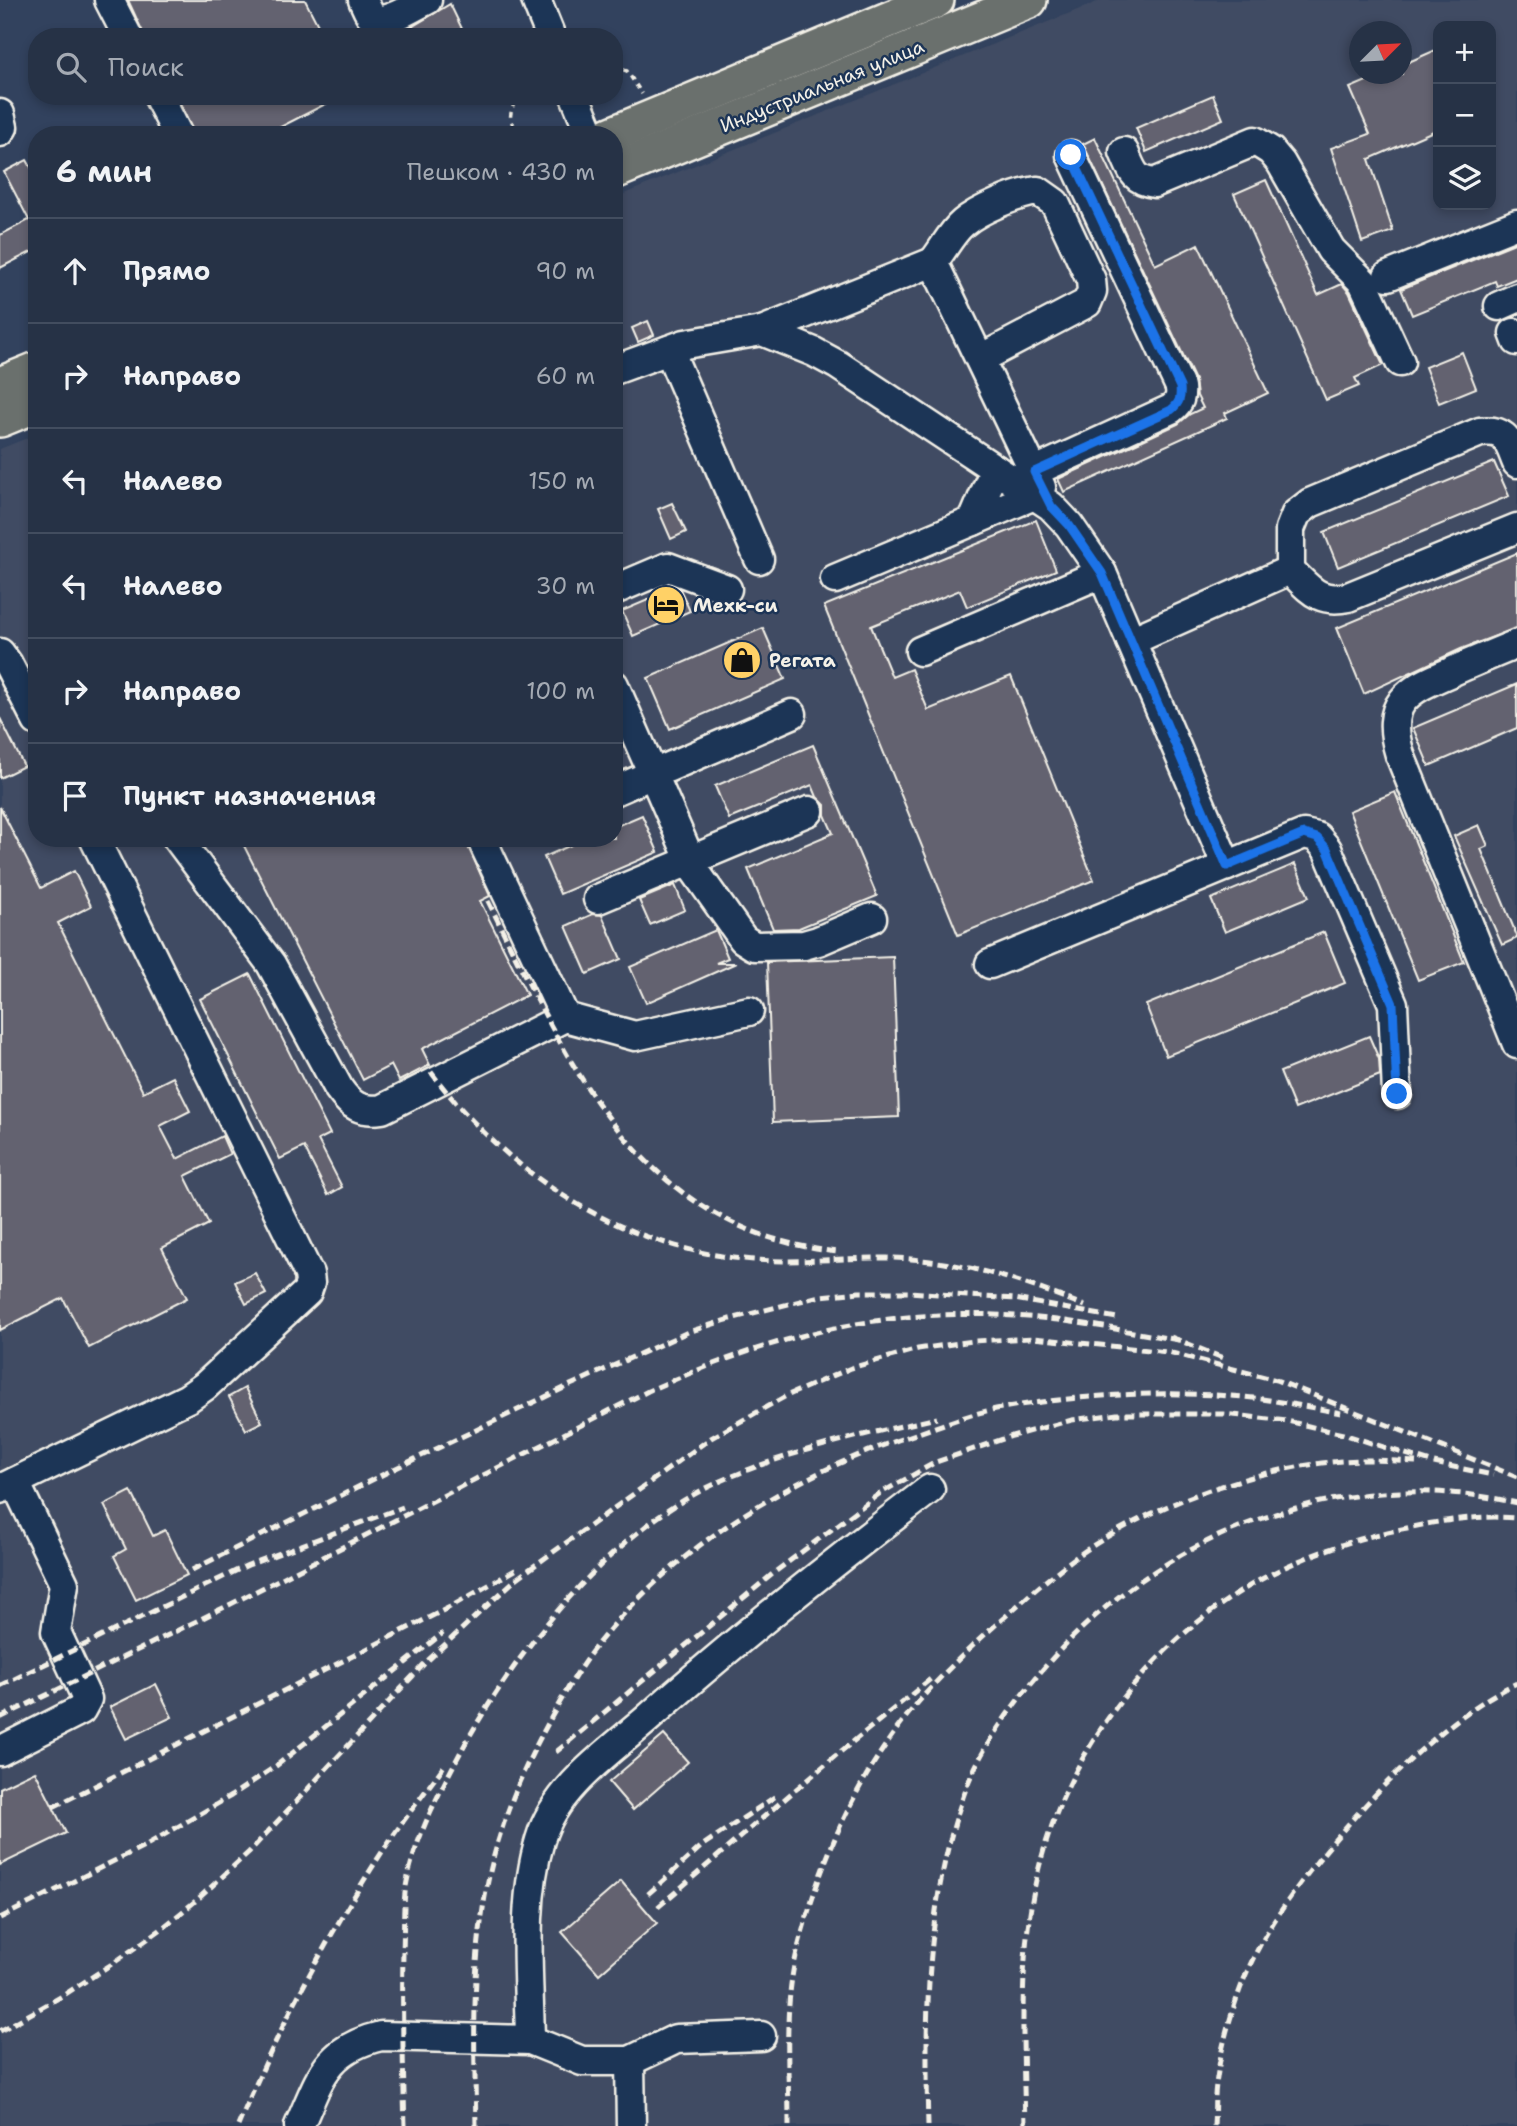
<!DOCTYPE html>
<html lang="ru">
<meta charset="utf-8">
<style>
body{margin:0;font-family:"Shantell Sans",sans-serif;background:#323e51;color:#f1f3f6}
.controls{position:absolute;right:21px;top:21px;display:grid;overflow:hidden;border-radius:14px;box-shadow:0 4px 10px #0003}
.controls button{width:63px;height:63px;display:grid;place-items:center;padding:0;border:0;border-bottom:2px solid #424d5f;background:#263246;color:#f1f3f6;font:35px sans-serif}
.compass{position:absolute;left:1349px;top:21px;width:63px;height:63px;border-radius:50%;background:#263246;box-shadow:0 4px 10px #0003;rotate:66deg}
.stop{position:absolute;width:21px;height:21px;margin:-16px;border:5px solid #1a73e8;border-radius:50%;background:#fff}
.stop.end{background:#1a73e8;border-color:#fff;box-shadow:0 2px 7px #0008}
.list{margin:0;padding:0;list-style:none}
h2{display:flex;justify-content:space-between;align-items:center;height:91px;margin:0;padding:0 28px;font-size:30px}
h2 small{font-size:23px;font-weight:400;color:#a4aab3}
.list li{display:grid;grid-template-columns:46px 1fr auto;gap:21px;align-items:center;box-sizing:border-box;height:105px;padding:0 28px;border-top:2px solid #424d5f}
.list b{display:block;font-size:26px;white-space:nowrap}
.list em{font-size:23px;font-style:normal;color:#a4aab3}
.icon{flex:none;width:38px;height:38px;fill:none;stroke:currentColor;stroke-width:2;stroke-linecap:round;stroke-linejoin:round}
.map{position:relative;flex:none;width:1517px;height:2126px;overflow:hidden}
.search{position:absolute;background:#263246;box-shadow:0 4px 10px #0003;left:28px;top:28px;width:595px;height:77px;display:flex;align-items:center;gap:18px;box-sizing:border-box;padding:0 24px;border-radius:28px;color:#a4aab3;font-size:26px}
.panel{position:absolute;background:#263246;box-shadow:0 4px 10px #0003;left:28px;top:126px;width:595px;height:721px;border-radius:28px}
.map>svg:first-child{display:block}
.built{fill:#414c63;fill-rule:evenodd}
.building{fill:#64626f;stroke:#f4f1e8;stroke-width:2}
.lines{fill:none;stroke-linecap:round;stroke-linejoin:round}
.minor-casing{stroke:#f4f1e8;stroke-width:33}
.major-casing{stroke:#f4f1e8;stroke-width:40}
.path{stroke:#f4f1e8;stroke-width:3.5;stroke-dasharray:5 5;stroke-linecap:butt}
.minor{stroke:#1d3557;stroke-width:28}
.major{stroke:#6b706d;stroke-width:35}
.rail{stroke:#f4f1e8;stroke-width:5;stroke-dasharray:10 5;stroke-linecap:butt}
.route{stroke:#1a73e8;stroke-width:9}
.labels{text-anchor:middle;dominant-baseline:central;stroke-width:5;stroke-linejoin:round;paint-order:stroke}
.street-label{font-size:19px;fill:#f4f1e8;stroke:#1d3557}
.poi-label{font-size:19px;font-weight:bold;fill:#f4f1e8;stroke:#1d3557;text-anchor:start}
</style>
<div class="map">
<svg width="1517" height="2126" viewBox="0 0 1517 2126">
<rect width="100%" height="100%" fill="#32425e"/>
<filter id="ink" filterUnits="userSpaceOnUse"><feTurbulence type="fractalNoise" baseFrequency=".0143" numOctaves="2"/><feDisplacementMap in="SourceGraphic" scale="14" xChannelSelector="R" yChannelSelector="G"/><feConvolveMatrix kernelMatrix="1 2 1 2 8 2 1 2 1" color-interpolation-filters="sRGB"/></filter>
<g filter="url(#ink)">
<!-- built -->
<path class="built" d="M1102 0H1517V2126H0V449L37 434V838H614V198ZM1438 26H1491V205H1438ZM1360 32H1402V74H1360Z"/>
<!-- building -->
<g class="building">
<path d="M128 0H305L324 37H145Z"/>
<path d="M450 4 466 37H383L408 29Z"/>
<path d="M1438 49V129L1369 159 1393 231 1362 242 1331 148 1370 134 1350 88 1383 74H1402V65Z"/>
<path d="M1213 95 1223 119 1146 152 1136 128Z"/>
<path d="M177 96H341L265 135H194Z"/>
<path d="M1095 138 1155 265 1198 244 1268 393 1225 413 1227 418 1064 492 1058 479 1178 424 1190 414 1203 408 1197 396 1195 380 1083 144Z"/>
<path d="M27 160 37 178V249L0 268V235L29 220 4 172Z"/>
<path d="M1266 180 1318 295 1342 284 1349 292 1383 365 1355 378 1359 386 1326 400 1234 194Z"/>
<path d="M1517 242V278L1497 286 1495 281 1412 315 1401 289Z"/>
<path d="M648 321 654 335 638 342 632 328Z"/>
<path d="M1462 352 1476 388 1439 403 1425 367Z"/>
<path d="M1494 462 1509 496 1338 567 1324 532Z"/>
<path d="M672 503 686 532 671 539 658 509Z"/>
<path d="M1036 520 1056 570 967 607 960 590 871 626 892 677 911 669 928 710 1011 676 1094 880 958 935 824 606Z"/>
<path d="M1517 553V628L1461 649 1364 694 1337 628Z"/>
<path d="M676 588 680 589 690 611 633 636 622 611Z"/>
<path d="M763 628 785 679 670 729 648 678Z"/>
<path d="M1517 684V728L1429 766 1413 728Z"/>
<path d="M0 718 24 766 0 778Z"/>
<path d="M813 745 877 896 799 928 773 929 748 869 833 833 825 815V805L817 797 812 785 729 819 715 786Z"/>
<path d="M1395 792 1464 962 1418 980 1349 811Z"/>
<path d="M0 807 41 888 74 871 91 906 58 923 143 1092 173 1077 190 1111 160 1126 177 1159 222 1136 230 1154 185 1176 209 1224 162 1248 187 1298 89 1348 63 1298 0 1330Z"/>
<path d="M642 815 658 852 560 894 544 857 587 838H614V827Z"/>
<path d="M1479 825 1488 846 1481 849 1517 936V938L1502 945 1454 836Z"/>
<path d="M240 838H465L490 896 480 901 527 995 422 1049 430 1065 399 1081 391 1065 363 1080Z"/>
<path d="M1295 864 1309 897 1225 932 1211 899Z"/>
<path d="M675 885 685 910 650 925 639 900Z"/>
<path d="M593 914 602 915 621 959 587 974 566 926Z"/>
<path d="M716 930 728 958 716 963H736L646 1003 630 967Z"/>
<path d="M1324 932 1345 983 1166 1056 1146 1005Z"/>
<path d="M893 957 899 1117 773 1122 767 962Z"/>
<path d="M250 974 330 1134 318 1140 342 1187 328 1195 304 1147 280 1159 200 999Z"/>
<path d="M1369 1036 1379 1059 1380 1075 1295 1109 1280 1072Z"/>
<path d="M255 1273 266 1294 246 1304 235 1282Z"/>
<path d="M245 1388 262 1422 246 1430 229 1397Z"/>
<path d="M131 1491 153 1536 165 1530 187 1575 136 1600 114 1556 126 1549 104 1505Z"/>
<path d="M156 1684 172 1717 126 1739 110 1707Z"/>
<path d="M664 1735 688 1762 633 1810 609 1782Z"/>
<path d="M35 1771 66 1833 0 1865V1788Z"/>
<path d="M621 1881 657 1923 599 1974 562 1932Z"/>
</g>
<g class="lines">
<defs>
<g id="minor">
<path d="M109 0 128 37"/>
<path d="M363 0C366 6 369 16 375 19 385 25 416 5 427 0"/>
<path d="M536 0 551 37"/>
<path d="M158 96 178 135"/>
<path d="M575 96 591 135"/>
<path d="M0 114 3 127 0 132"/>
<path d="M1124 152C1132 170 1133 180 1154 183L1255 141 1271 151 1281 163 1331 250 1363 282 1400 362"/>
<path d="M933 262C943 250 951 233 963 223 978 210 1018 193 1038 191L1055 203 1091 280 1092 291 1087 303 980 359"/>
<path d="M1388 276 1517 224"/>
<path d="M1499 306 1517 298"/>
<path d="M762 331 933 262 1041 487"/>
<path d="M1514 333 1517 341"/>
<path d="M669 350 759 559"/>
<path d="M614 370 685 344 762 331 814 352 838 365 1051 506 1069 525 1102 573 1227 866"/>
<path d="M1517 463C1508 441 1507 429 1480 432L1310 503 1296 514 1290 529V570C1311 590 1318 603 1348 597L1517 528"/>
<path d="M1013 481 1171 409C1180 402 1181 397 1180 387L1071 155"/>
<path d="M973 521 1034 495"/>
<path d="M835 579 973 521 995 469"/>
<path d="M614 590 668 567 727 589"/>
<path d="M1131 641 1290 570"/>
<path d="M1517 644C1495 653 1473 662 1451 672 1406 691 1384 702 1400 755L1517 1044"/>
<path d="M920 651 1102 573"/>
<path d="M0 653 8 664 37 721"/>
<path d="M614 685 653 774 792 714"/>
<path d="M614 791 653 774 695 871 743 939 754 946 804 945 818 941 872 918"/>
<path d="M177 838 271 964 339 1089C351 1106 361 1112 382 1109L565 1017 635 1036 749 1011"/>
<path d="M481 838 565 1017"/>
<path d="M598 899 809 811"/>
<path d="M990 964 1304 834 1317 837 1327 849 1393 1004 1397 1094"/>
<path d="M0 1489 188 1398 205 1386 307 1292 310 1283 309 1274 94 838"/>
<path d="M0 1751 81 1710 87 1699 56 1632 64 1584 15 1482"/>
<path d="M530 2040 582 2061H630L676 2039 761 2036"/>
<path d="M630 2061 631 2126"/>
<path d="M299 2126C320 2079 325 2049 381 2036L530 2040C529 1975 521 1903 540 1840 555 1788 608 1753 647 1719 738 1638 833 1563 930 1489"/>
</g>
<g id="major">
<path d="M611 135 936 0"/>
<path d="M614 171 1029 0"/>
<path d="M0 385 37 370"/>
<path d="M0 419 37 404"/>
</g>
</defs>
<!-- minor casing -->
<use href="#minor" class="minor-casing"/>
<!-- major casing -->
<use href="#major" class="major-casing"/>
<!-- path -->
<g class="path">
<path d="M614 67 627 71 642 94"/>
<path d="M521 96 516 98C509 117 507 119 521 135"/>
</g>
<!-- minor -->
<use href="#minor" class="minor"/>
<!-- major -->
<use href="#major" class="major"/>
<!-- rail -->
<g class="rail">
<path d="M488 901C568 1061 634 1228 837 1252"/>
<path d="M431 1072C507 1173 616 1246 744 1259 790 1264 835 1258 881 1258 952 1257 1020 1280 1085 1306"/>
<path d="M1171 1337 1223 1358"/>
<path d="M192 1570 394 1469 564 1388 688 1332 730 1319 820 1296 859 1292H908L1015 1299 1117 1318"/>
<path d="M0 1686 248 1565 403 1507"/>
<path d="M0 1718 229 1605 648 1391C775 1335 887 1305 1028 1317 1079 1321 1129 1332 1179 1340"/>
<path d="M556 1752 775 1572 879 1494 936 1462 1012 1436 1072 1420 1117 1414H1224L1287 1421 1343 1434 1434 1463 1493 1475"/>
<path d="M53 1807 450 1607 517 1569"/>
<path d="M648 1894 703 1845 776 1796"/>
<path d="M658 1907 834 1757 933 1677"/>
<path d="M0 1918 148 1844 231 1796 276 1766 443 1633"/>
<path d="M0 2031 64 1995 115 1962 160 1930 198 1899 249 1852 425 1663 516 1579 711 1438 786 1396 851 1368 918 1349 973 1341 1033 1338 1168 1352 1276 1380 1517 1477"/>
<path d="M238 2126C278 2029 327 1936 384 1849 404 1819 426 1791 446 1763"/>
<path d="M405 2126C403 2068 402 2009 403 1951 404 1932 403 1911 405 1893 411 1852 428 1815 447 1778 498 1677 579 1567 676 1505 749 1459 853 1437 937 1418"/>
<path d="M476 2126C474 2029 470 1929 500 1835 515 1786 534 1747 560 1702 572 1681 585 1659 600 1641 678 1546 786 1479 901 1439 932 1429 964 1415 996 1409 1080 1394 1177 1389 1262 1399 1288 1403 1314 1408 1341 1413"/>
<path d="M789 2126C789 2069 783 2008 797 1952 815 1881 842 1810 883 1749 916 1698 962 1654 1008 1614 1027 1597 1047 1579 1068 1563 1144 1505 1267 1462 1363 1460 1381 1460 1399 1461 1416 1462"/>
<path d="M928 2126C925 2011 926 1896 967 1786 982 1747 1012 1706 1038 1675 1153 1536 1338 1462 1517 1503"/>
<path d="M1025 2126C1023 2034 1017 1942 1043 1853 1077 1733 1169 1623 1281 1569 1321 1550 1364 1536 1407 1528 1444 1520 1479 1515 1517 1518"/>
<path d="M1214 2126C1215 2110 1214 2094 1217 2078 1223 2036 1239 1984 1259 1947 1304 1863 1430 1721 1517 1683"/>
</g>
</g>
</g>
<g class="lines" filter="url(#ink)">
<!-- route -->
<path class="route" d="M1071 155 1180 387C1181 397 1180 403 1171 410L1034 472 1051 506 1069 525 1102 573 1227 866 1304 834 1317 838 1327 849 1393 1004 1397 1094"/>
</g>
<!-- icons -->
<defs>
<symbol id="hotel-disc" viewBox="-11 -11 22 22"><circle r="9.5" fill="#ffd166" stroke="#1d3557"/><path d="M-6-4.5h1.5V1H6V5H4.5V3h-9V5H-6ZM-4 0a1.8 1.8 0 1 1 3.6 0ZM.5 0V-2.5h3Q6-2.5 6 0Z" fill="#111"/></symbol>
<symbol id="shop-disc" viewBox="-11 -11 22 22"><circle r="9.5" fill="#ffd166" stroke="#1d3557"/><path d="M-5-2.5h2.3a2.7 3.5 0 0 1 5.4 0H5L5.5 6h-11ZM-1.5-2.5h3a1.5 2.3 0 0 0-3 0Z" fill="#111"/></symbol>
</defs>
<g fill-rule="evenodd">
<use href="#hotel-disc" x="644" y="583" width="44" height="44"/>
<use href="#shop-disc" x="720" y="638" width="44" height="44"/>
</g>
<g class="labels">
<!-- street labels -->
<g class="street-label">
<text transform="translate(822 86) rotate(-22)">Индустриальная улица</text>
</g>
<!-- poi labels -->
<g class="poi-label">
<text x="693" y="605">Мехк-си</text>
<text x="769" y="660">Регата</text>
</g>
</g>
</svg>
<div class="controls">
<button>+</button>
<button>−</button>
<button><svg class="icon" aria-label="layers" viewBox="0 0 24 24"><path d="M12 4l9 5-9 5-9-5zM3 14l9 5 9-5"/></svg></button>
</div>
<svg class="compass" viewBox="-18 -18 36 36"><path d="M0-13l5 13h-10z" fill="#e53935"/><path d="M0 13l5-13h-10z" fill="#a4aab3"/></svg>
<div class="stop" style="left:1071px;top:155px"></div>
<div class="stop end" style="left:1397px;top:1094px"></div>
<div class="search"><svg class="icon" aria-label="search" viewBox="0 0 24 24"><circle cx="10" cy="10" r="6"/><path d="M15 15l6 6"/></svg>Поиск</div>
<section class="panel">
<h2>6 мин<small>Пешком · 430 m</small></h2>
<ul class="list">
<li><svg class="icon" aria-label="ahead" viewBox="0 0 24 24"><path d="M12 20V5M6 11l6-6 6 6"/></svg><div><b>Прямо</b></div><em>90 m</em></li>
<li><svg class="icon" aria-label="right" viewBox="0 0 24 24"><path d="M7 20v-9h11M14 6l5 5-5 5"/></svg><div><b>Направо</b></div><em>60 m</em></li>
<li><svg class="icon" aria-label="left" viewBox="0 0 24 24"><path d="M17 20v-9H6M10 6l-5 5 5 5"/></svg><div><b>Налево</b></div><em>150 m</em></li>
<li><svg class="icon" aria-label="left" viewBox="0 0 24 24"><path d="M17 20v-9H6M10 6l-5 5 5 5"/></svg><div><b>Налево</b></div><em>30 m</em></li>
<li><svg class="icon" aria-label="right" viewBox="0 0 24 24"><path d="M7 20v-9h11M14 6l5 5-5 5"/></svg><div><b>Направо</b></div><em>100 m</em></li>
<li><svg class="icon" aria-label="arrive" viewBox="0 0 24 24"><path d="M6 21V4h12l-3 4 3 4H6"/></svg><div><b>Пункт назначения</b></div></li>
</ul>
</section>
</div>
